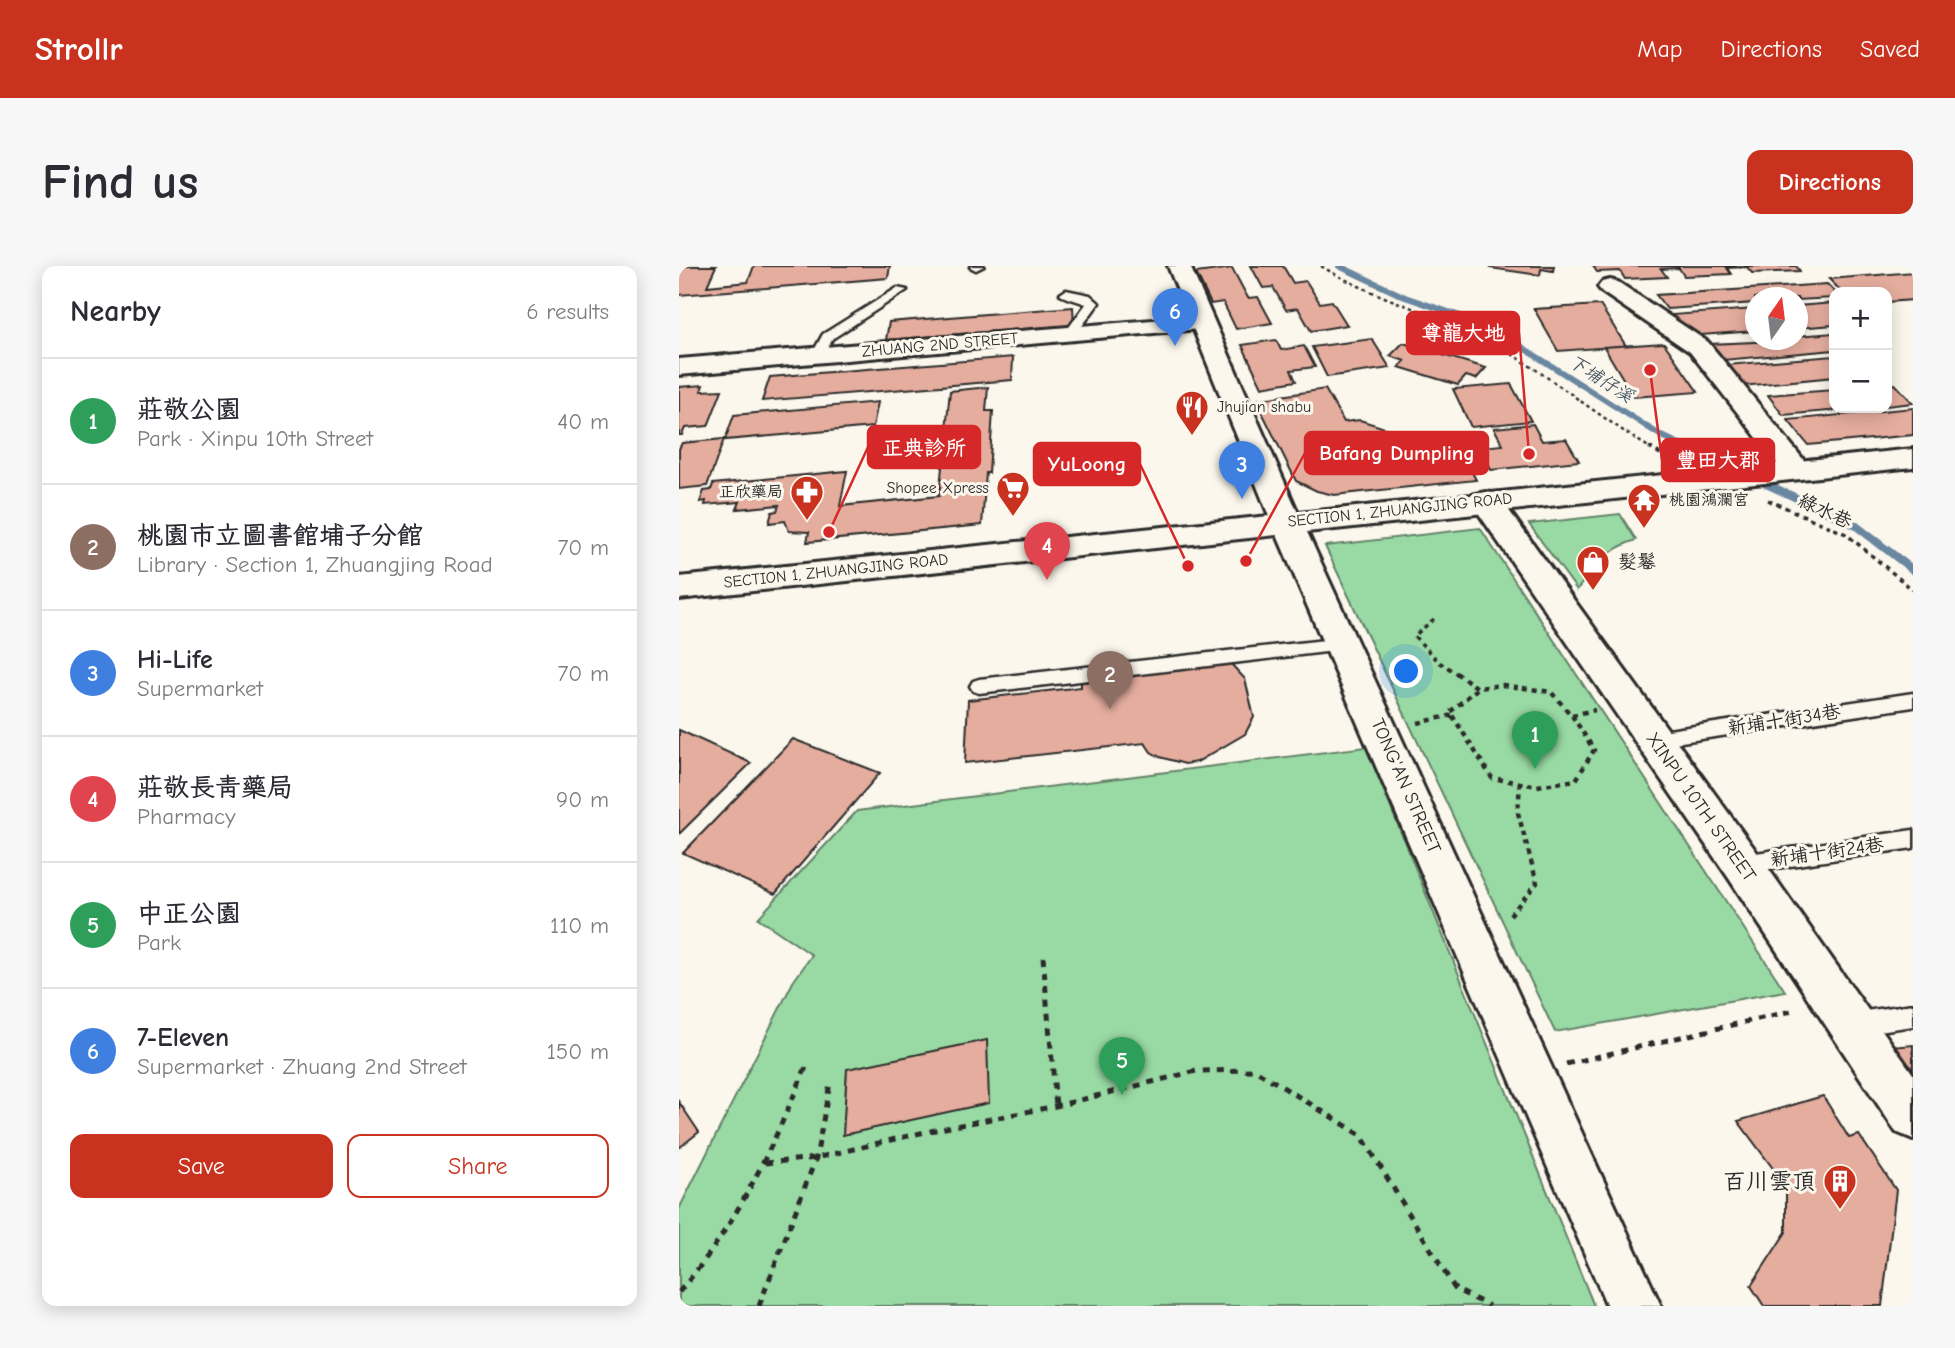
<!DOCTYPE html>
<meta charset="utf-8">
<style>
body{margin:0;font-family:"Comic Neue","LXGW WenKai TC",sans-serif;background:#f7f7f7;color:#2b2b33}
.controls{position:absolute;right:21px;top:21px;display:grid;overflow:hidden;border-radius:14px;box-shadow:0 4px 18px #0003}
.controls button{width:63px;height:63px;display:grid;place-items:center;padding:0;border:0;border-bottom:2px solid #e1e1e2;background:#fff;color:#2b2b33;font:35px sans-serif}
.compass{position:absolute;left:1066px;top:21px;width:63px;height:63px;border-radius:50%;background:#fff;box-shadow:0 4px 18px #0003;rotate:14deg}
.you{position:absolute;left:728px;top:406px;width:24px;height:24px;margin:-18px;border:5px solid #fff;border-radius:50%;background:#1a73e8;box-shadow:0 0 0 10px #1a73e833}
.badge{display:grid;place-items:center;width:46px;height:46px;border-radius:50%;background:#c8321e;color:#fff;font-size:23px;font-weight:700}
.pin{position:absolute;translate:-50% -58px;filter:drop-shadow(0 2px 4px #0008)}
.pin::after{content:'';position:absolute;top:37px;width:24px;height:21px;background:inherit;clip-path:polygon(0 0,100% 0,50% 100%)}
.list{margin:0;padding:0;list-style:none}
h2{display:flex;justify-content:space-between;align-items:center;height:91px;margin:0;padding:0 28px;font-size:30px}
h2 small{font-size:23px;font-weight:400;color:#7c7c81}
.list li{display:grid;grid-template-columns:46px 1fr auto;gap:21px;align-items:center;box-sizing:border-box;height:126px;padding:0 28px;border-top:2px solid #e1e1e2}
.list b{display:block;font-size:26px;white-space:nowrap}
.list p{margin:0;font-size:23px;white-space:nowrap;color:#7c7c81}
.list em{font-size:23px;font-style:normal;color:#7c7c81}
.actions{display:flex;gap:14px;padding:21px 28px}
.actions a{flex:1;padding:16px 0;border:2px solid #c8321e;border-radius:14px;text-align:center;font-size:24px;color:#c8321e}
.actions .main{background:#c8321e;color:#fff}
.map{position:relative;flex:none;width:1234px;height:1040px;overflow:hidden;border-radius:14px}
header{display:flex;align-items:center;gap:42px;box-sizing:border-box;height:98px;padding:0 35px;background:#c8321e;color:#fff}
header strong{font-size:33px}
nav{display:flex;gap:38px;margin-inline-start:auto;font-size:24px}
.intro{display:flex;align-items:center;justify-content:space-between;box-sizing:border-box;height:168px;padding:0 42px}
h1{margin:0;font-size:49px}
.button{padding:18px 32px;border-radius:14px;background:#c8321e;color:#fff;font-size:24px;font-weight:700}
main{display:flex;gap:42px;padding:0 42px}
aside{flex:1;background:#fff;border-radius:14px;box-shadow:0 4px 18px #0003}
.map>svg:first-child{display:block}
.green{fill:#99daa4;stroke:#628268;stroke-width:2}
.lines{fill:none;stroke-linecap:round;stroke-linejoin:round}
.stream-far1{stroke:#6b87a2;stroke-width:6}
.stream{stroke:#6b87a2;stroke-width:8}
.building{fill:#e5ad9e;stroke:#2b2b2b;stroke-width:2}
.service-casing{stroke:#2b2b2b;stroke-width:5}
.minor-casing{stroke:#2b2b2b;stroke-width:6}
.tertiary-casing{stroke:#2b2b2b;stroke-width:6}
.path-far3{stroke:#2b2b2b;stroke-width:2.5;stroke-dasharray:3.5 3.5;stroke-linecap:butt}
.path-far2{stroke:#2b2b2b;stroke-width:3.5;stroke-dasharray:4.5 4.5;stroke-linecap:butt}
.path-far1{stroke:#2b2b2b;stroke-width:4.5;stroke-dasharray:5 5;stroke-linecap:butt}
.path{stroke:#2b2b2b;stroke-width:5;stroke-dasharray:7 7;stroke-linecap:butt}
.service{fill:#fbf7ec;fill-rule:evenodd}
.minor{fill:#fbf7ec;fill-rule:evenodd}
.tertiary{fill:#fbf7ec;fill-rule:evenodd}
.labels{text-anchor:middle;dominant-baseline:central;stroke-width:6;stroke-linejoin:round;paint-order:stroke}
.far-street-label{font-size:16px;fill:#2b2b2b;stroke:#fbf7ec}
.far-poi-label{font-size:16px;fill:#2b2b2b;stroke:#fbf7ec;text-anchor:start}
.far-water-label{font-size:18px;font-style:italic;fill:#4b5966;stroke:#fbf7ec}
.street-label{font-size:19px;fill:#2b2b2b;stroke:#fbf7ec}
.poi-label{font-size:19px;fill:#2b2b2b;stroke:#fbf7ec;text-anchor:start}
.near-poi-label{font-size:23px;fill:#2b2b2b;stroke:#fbf7ec;text-anchor:end}
.leader{fill:none;stroke:#d62828;stroke-width:2.5}
.callout-dot{fill:#d62828;stroke:#fbf7ec;stroke-width:2.5}
.callout{fill:#d62828;stroke:#d62828;stroke-width:2.5}
.callout-label{font-size:21px;text-anchor:middle;font-weight:bold;fill:#fff}
</style>
<header>
<strong>Strollr</strong>
<nav><a>Map</a><a>Directions</a><a>Saved</a></nav>
</header>
<div class="intro"><h1>Find us</h1><a class="button">Directions</a></div>
<main>
<aside>
<h2>Nearby<small>6 results</small></h2>
<ul class="list">
<li><span class="badge" style="background:#2e9e5b">1</span><div><b>莊敬公園</b><p>Park · Xinpu 10th Street</p></div><em>40 m</em></li>
<li><span class="badge" style="background:#8d6e63">2</span><div><b>桃園市立圖書館埔子分館</b><p>Library · Section 1, Zhuangjing Road</p></div><em>70 m</em></li>
<li><span class="badge" style="background:#3f7fe0">3</span><div><b>Hi-Life</b><p>Supermarket</p></div><em>70 m</em></li>
<li><span class="badge" style="background:#e0444e">4</span><div><b>莊敬長青藥局</b><p>Pharmacy</p></div><em>90 m</em></li>
<li><span class="badge" style="background:#2e9e5b">5</span><div><b>中正公園</b><p>Park</p></div><em>110 m</em></li>
<li><span class="badge" style="background:#3f7fe0">6</span><div><b>7-Eleven</b><p>Supermarket · Zhuang 2nd Street</p></div><em>150 m</em></li>
</ul>
<div class="actions"><a class="main">Save</a><a>Share</a></div>
</aside>
<div class="map">
<svg width="1234" height="1040" viewBox="0 0 1234 1040">
<rect width="100%" height="100%" fill="#fbf7ec"/>
<filter id="ink" filterUnits="userSpaceOnUse"><feTurbulence type="fractalNoise" baseFrequency=".0143" numOctaves="2"/><feDisplacementMap in="SourceGraphic" scale="14" xChannelSelector="R" yChannelSelector="G"/><feConvolveMatrix kernelMatrix="1 2 1 2 8 2 1 2 1" color-interpolation-filters="sRGB"/></filter>
<g filter="url(#ink)">
<!-- green -->
<g class="green">
<path d="M941 248 957 274C928 283 915 300 898 324L850 258Z"/>
<path d="M801 262 1106 725 876 766 646 280Z"/>
<path d="M687 481 915 1040H0V943L114 716 133 689 79 652 178 545Z"/>
</g>
<g class="lines">
<!-- stream-far1 -->
<path class="stream-far1" d="M660 0 726 31 790 53 832 74 981 169 1011 183"/>
<!-- stream -->
<path class="stream" d="M1007 181 1176 259 1234 304"/>
</g>
<!-- building -->
<g class="building">
<path d="M0 0H37L28 20 69 16 75 0H211L209 12 0 29Z"/>
<path d="M572 0H604L614 17 627 15 641 37 653 35 668 59 632 65 619 42 607 44 594 21 584 22Z"/>
<path d="M812 0H875L874 5 862 3 861 9 811 2Z"/>
<path d="M914 0H1117L1121 5 1073 7 1068 1 1048 2 1052 8 1005 10 1000 2 982 3 988 11 946 13 941 5 918 6Z"/>
<path d="M553 2 569 32 579 31 593 57 557 63 544 36 532 38 517 7Z"/>
<path d="M1234 6V34L1208 36V26H1163L1150 13Z"/>
<path d="M1148 18 1156 26 1155 32 1118 34V32H1076V37L988 43 977 29Z"/>
<path d="M1155 37V59L1118 62V40Z"/>
<path d="M921 39 947 80 879 85 855 43Z"/>
<path d="M394 41 395 59 207 74 210 56Z"/>
<path d="M1076 43V65L1008 70 992 49Z"/>
<path d="M1155 67V84L1044 94 1031 78 1118 74V70Z"/>
<path d="M693 73 711 102 648 111 633 81Z"/>
<path d="M597 74 602 84 625 80 636 101 612 104 617 115 583 121 563 79Z"/>
<path d="M724 77 807 102 797 113 787 110 779 119 720 101 726 95 711 90Z"/>
<path d="M985 77 1019 126 955 131 925 81Z"/>
<path d="M1155 90V111L1063 120 1047 99Z"/>
<path d="M334 91 333 114 83 135 91 111Z"/>
<path d="M832 118 852 155 792 161 774 123Z"/>
<path d="M1216 118 1234 137 1208 140V119Z"/>
<path d="M24 119 22 125 43 124 29 160 6 162 3 169H0V121Z"/>
<path d="M309 121 307 145H314L310 207H307L303 259 128 276 130 266 110 265 106 255 90 257 93 246 98 245 100 239 58 243 61 236 26 239 27 235 21 236 25 225 32 224 34 218 168 205 161 240 260 230 271 125Z"/>
<path d="M646 123 665 156 681 154 709 163 712 173 774 168 797 214 655 229 638 225 617 215 577 134Z"/>
<path d="M1155 124V142H1184L1104 149 1089 129Z"/>
<path d="M199 136 194 161 46 174 55 149Z"/>
<path d="M1234 142V169L1129 179 1109 154Z"/>
<path d="M854 158 863 175 887 173 900 195 812 204 801 181 824 179 815 162Z"/>
<path d="M45 173 28 220 0 223V183L3 177Z"/>
<path d="M552 398 566 413 575 451 566 468 518 496 506 498 481 491 472 486 466 477 286 497 289 434 402 421V415Z"/>
<path d="M0 464 72 497 0 568Z"/>
<path d="M114 473 201 507 96 628 4 587Z"/>
<path d="M308 774 310 837 164 869 168 803Z"/>
<path d="M1234 779V809L1213 781Z"/>
<path d="M1144 830 1170 872 1180 869 1217 924 1203 1040H1085L1072 1020 1107 966V920L1059 855Z"/>
<path d="M0 836 20 866 0 882Z"/>
</g>
<g class="lines">
<defs>
<g id="service">
<path d="M305 0 297 4 291 1 292 0Z"/>
<path d="M218 22 228 24 153 73 142 93H134L132 90 144 68Z"/>
<path d="M387 24 411 29 420 37 395 71 391 72 385 68 407 38 383 30 381 28Z"/>
<path d="M664 372 673 378 664 384 300 427 294 425 291 420 294 415 300 413Z"/>
<path d="M1234 427V441L976 480 969 478 967 473 969 468 976 466Z"/>
<path d="M1234 564V582L1063 607 1056 604 1053 598 1056 592 1063 589Z"/>
<path d="M1234 738V760L1173 769 1165 766 1162 758 1165 750 1173 747Z"/>
</g>
<g id="minor">
<path d="M931 14 939 16 1029 76 1128 198 1132 204 1128 210 1118 213 1108 210 1011 86 923 26 919 21 923 16Z"/>
<path d="M522 50 531 52 534 57 531 62 0 109V93Z"/>
<path d="M807 226 818 228 1077 585 1234 808V873L1217 866 1049 611 796 242 792 235 796 228Z"/>
</g>
<path id="tertiary" d="M489 0H511L619 247 1234 183V201L628 266 982 1040H928L598 269 0 333V311L590 250Z"/>
</defs>
<!-- service casing -->
<use href="#service" class="service-casing"/>
<!-- minor casing -->
<use href="#minor" class="minor-casing"/>
<!-- tertiary casing -->
<use href="#tertiary" class="tertiary-casing"/>
<!-- path-far3 -->
<path class="path-far3" d="M642 0C694 32 754 46 808 74 866 105 916 149 973 183"/>
<!-- path-far2 -->
<g class="path-far2">
<path d="M970 181 988 192"/>
<path d="M1089 234 1167 268 1234 324"/>
<path d="M755 353 735 370 760 396 780 409"/>
</g>
<!-- path-far1 -->
<g class="path-far1">
<path d="M777 407 799 422"/>
<path d="M824 419 872 426 894 451 915 484 897 514 858 520 813 512 771 446 799 422Z"/>
<path d="M893 449 916 444"/>
<path d="M739 457 774 449"/>
<path d="M831 649 858 617 839 547 841 517"/>
</g>
<!-- path -->
<g class="path">
<path d="M364 691 377 840"/>
<path d="M887 798 1117 744"/>
<path d="M86 897 137 892 246 866 377 840 517 805 576 804 682 869 776 1023 810 1040"/>
<path d="M0 1026C58 959 93 882 127 801"/>
<path d="M80 1040 137 892 151 817"/>
</g>
<!-- service -->
<use href="#service" class="service"/>
<!-- minor -->
<use href="#minor" class="minor"/>
<!-- tertiary -->
<use href="#tertiary" class="tertiary"/>
</g>
</g>
<!-- icons -->
<defs>
<symbol id="restaurant-pin" viewBox="-11 -11 22 30"><path d="M0 17L-7.5 6A9.5 9.5 0 1 1 7.5 6Z" fill="#c8321e" stroke="#fbf7ec"/><path d="M-5-6h1v4h1v-4h1v4h1v-4h1v5L-1.5 .5V6h-2V.5L-5-1ZM5-6V6H3V1.5H1.5Q1.5-4 5-6Z" fill="#fff"/></symbol>
<symbol id="supermarket-pin" viewBox="-11 -11 22 30"><path d="M0 17L-7.5 6A9.5 9.5 0 1 1 7.5 6Z" fill="#c8321e" stroke="#fbf7ec"/><path d="M-6-5.5h2.5l.6 2H6L4.5 2H-2.5L-4.4-4H-6ZM-1.5 3.2a1.3 1.3 0 1 0 .1 0ZM3 3.2a1.3 1.3 0 1 0 .1 0Z" fill="#fff"/></symbol>
<symbol id="pharmacy-pin" viewBox="-11 -11 22 30"><path d="M0 17L-7.5 6A9.5 9.5 0 1 1 7.5 6Z" fill="#c8321e" stroke="#fbf7ec"/><path d="M-2-6h4v4h4v4h-4v4h-4v-4h-4v-4h4Z" fill="#fff"/></symbol>
<symbol id="temple-pin" viewBox="-11 -11 22 30"><path d="M0 17L-7.5 6A9.5 9.5 0 1 1 7.5 6Z" fill="#c8321e" stroke="#fbf7ec"/><path d="M0-6L5-2H3V0L6.5 2.5H4V6H1.5V3h-3V6H-4V2.5H-6.5L-3 0V-2H-5Z" fill="#fff"/></symbol>
<symbol id="shop-pin" viewBox="-11 -11 22 30"><path d="M0 17L-7.5 6A9.5 9.5 0 1 1 7.5 6Z" fill="#c8321e" stroke="#fbf7ec"/><path d="M-5-2.5h2.3a2.7 3.5 0 0 1 5.4 0H5L5.5 6h-11ZM-1.5-2.5h3a1.5 2.3 0 0 0-3 0Z" fill="#fff"/></symbol>
<symbol id="building-pin" viewBox="-11 -11 22 30"><path d="M0 17L-7.5 6A9.5 9.5 0 1 1 7.5 6Z" fill="#c8321e" stroke="#fbf7ec"/><path d="M-4-6H4V6H1V3H-1V6H-4ZM-2.5-4.3h1.7v1.8h-1.7ZM.8-4.3h1.7v1.8H.8ZM-2.5-1h1.7V.8h-1.7ZM.8-1h1.7V.8H.8Z" fill="#fff"/></symbol>
</defs>
<g fill-rule="evenodd">
<use href="#restaurant-pin" x="494" y="122" width="38" height="52"/>
<use href="#supermarket-pin" x="315" y="203" width="38" height="52"/>
<use href="#pharmacy-pin" x="109" y="207" width="38" height="52"/>
<use href="#temple-pin" x="946" y="215" width="38" height="52"/>
<use href="#shop-pin" x="895" y="277" width="38" height="52"/>
<use href="#building-pin" x="1142" y="896" width="38" height="52"/>
</g>
<g class="labels">
<!-- far-street labels -->
<g class="far-street-label">
<text transform="translate(261 79) rotate(-5)">ZHUANG 2ND STREET</text>
<text transform="translate(721 244) rotate(-6)">SECTION 1, ZHUANGJING ROAD</text>
<text transform="translate(157 305) rotate(-6)">SECTION 1, ZHUANGJING ROAD</text>
</g>
<!-- far-poi labels -->
<g class="far-poi-label">
<text x="538" y="141">Jhujian shabu</text>
<text x="310" y="222" text-anchor="end">Shopee Xpress</text>
<text x="104" y="226" text-anchor="end">正欣藥局</text>
<text x="990" y="234">桃園鴻瀾宮</text>
</g>
<!-- far-water labels -->
<g class="far-water-label">
<text transform="translate(922 113) rotate(32)">下埔仔溪</text>
</g>
<!-- street labels -->
<g class="street-label">
<text transform="translate(1146 245) rotate(25)">綠水巷</text>
<text transform="translate(1105 454) rotate(-9)">新埔十街34巷</text>
<text transform="translate(727 520) rotate(66)">TONG'AN STREET</text>
<text transform="translate(1022 541) rotate(55)">XINPU 10TH STREET</text>
<text transform="translate(1148 586) rotate(-8)">新埔十街24巷</text>
</g>
<!-- poi labels -->
<g class="poi-label">
<text x="939" y="296">髮鬈</text>
</g>
<!-- near-poi labels -->
<g class="near-poi-label">
<text x="1136" y="915">百川雲頂</text>
</g>
</g>
<!-- callouts -->
<path class="leader" d="M850 188L840 67M150 266L189 181M567 295L626 187M971 104L983 194M509 300L461 198"/>
<g class="callout-dot">
<circle cx="850" cy="188" r="7"/>
<circle cx="150" cy="266" r="7"/>
<circle cx="567" cy="295" r="7"/>
<circle cx="971" cy="104" r="7"/>
<circle cx="509" cy="300" r="7"/>
</g>
<g class="callout">
<rect x="728" y="46" width="112" height="42" rx="7"/>
<rect x="189" y="160" width="112" height="42" rx="7"/>
<rect x="626" y="166" width="183" height="42" rx="7"/>
<rect x="983" y="173" width="112" height="42" rx="7"/>
<rect x="355" y="177" width="106" height="42" rx="7"/>
</g>
<g class="callout-label">
<text x="784" y="74">尊龍大地</text>
<text x="245" y="189">正典診所</text>
<text x="718" y="194">Bafang Dumpling</text>
<text x="1039" y="201">豐田大郡</text>
<text x="408" y="205">YuLoong</text>
</g>
</svg>
<div class="controls">
<button>+</button>
<button>−</button>
</div>
<svg class="compass" viewBox="-18 -18 36 36"><path d="M0-13l5 13h-10z" fill="#e53935"/><path d="M0 13l5-13h-10z" fill="#7c7c81"/></svg>
<div class="you"></div>
<div class="pin badge" style="left:856px;top:503px;background:#2e9e5b">1</div>
<div class="pin badge" style="left:431px;top:443px;background:#8d6e63">2</div>
<div class="pin badge" style="left:563px;top:233px;background:#3f7fe0">3</div>
<div class="pin badge" style="left:368px;top:314px;background:#e0444e">4</div>
<div class="pin badge" style="left:443px;top:829px;background:#2e9e5b">5</div>
<div class="pin badge" style="left:496px;top:80px;background:#3f7fe0">6</div>
</div>
</main>
